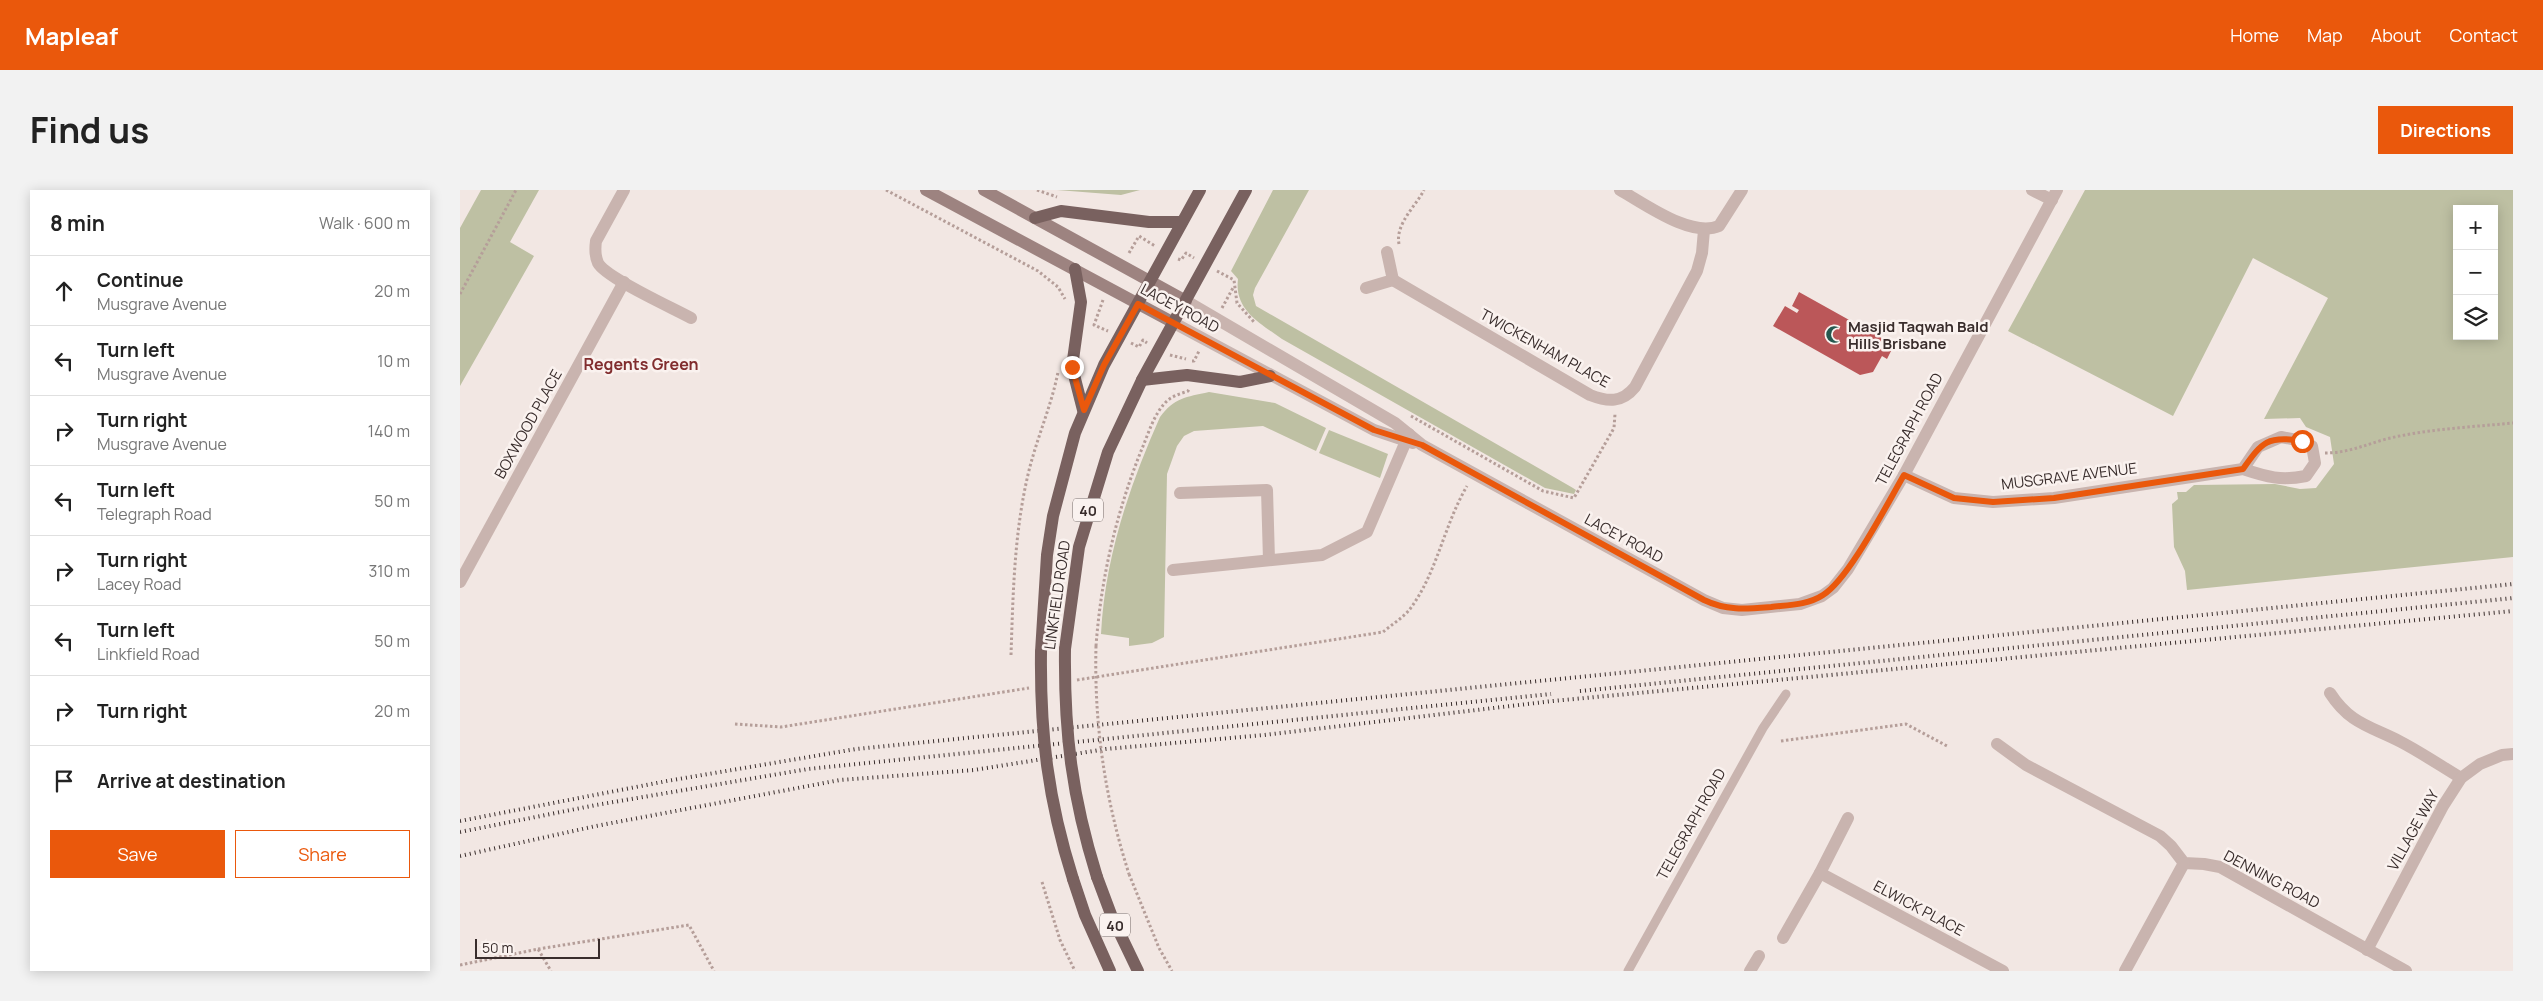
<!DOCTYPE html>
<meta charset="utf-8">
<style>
body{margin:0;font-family:Manrope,sans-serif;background:#f2f2f2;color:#222}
.controls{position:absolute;right:15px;top:15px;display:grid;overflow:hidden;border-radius:0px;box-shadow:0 2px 12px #0003}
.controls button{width:45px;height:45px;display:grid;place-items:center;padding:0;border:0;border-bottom:1px solid #e0e0e0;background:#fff;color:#222;font:25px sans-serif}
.scale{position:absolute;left:15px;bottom:12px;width:125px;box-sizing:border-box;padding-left:5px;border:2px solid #392d2c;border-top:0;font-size:14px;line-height:18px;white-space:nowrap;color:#392d2c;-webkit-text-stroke:4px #faf2ef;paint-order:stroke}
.stop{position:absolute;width:15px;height:15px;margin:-11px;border:4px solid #ea580c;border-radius:50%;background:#fff}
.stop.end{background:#ea580c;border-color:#fff;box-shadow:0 1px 5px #0008}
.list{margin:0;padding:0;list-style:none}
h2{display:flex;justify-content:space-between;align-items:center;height:65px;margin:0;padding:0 20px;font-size:21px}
h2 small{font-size:16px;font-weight:400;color:#767676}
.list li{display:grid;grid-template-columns:32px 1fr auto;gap:15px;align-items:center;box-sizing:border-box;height:70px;padding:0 20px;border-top:1px solid #e0e0e0}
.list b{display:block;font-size:19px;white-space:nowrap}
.list p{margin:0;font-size:16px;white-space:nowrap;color:#767676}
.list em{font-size:16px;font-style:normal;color:#767676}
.actions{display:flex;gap:10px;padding:15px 20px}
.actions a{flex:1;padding:11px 0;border:1px solid #ea580c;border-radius:0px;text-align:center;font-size:18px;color:#ea580c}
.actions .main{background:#ea580c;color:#fff}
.icon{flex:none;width:28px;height:28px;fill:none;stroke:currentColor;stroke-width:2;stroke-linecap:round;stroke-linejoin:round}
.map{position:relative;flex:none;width:2053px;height:781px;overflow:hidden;border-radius:0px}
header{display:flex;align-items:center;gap:30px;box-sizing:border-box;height:70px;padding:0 25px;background:#ea580c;color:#fff}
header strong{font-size:24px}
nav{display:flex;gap:28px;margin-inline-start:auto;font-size:18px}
.intro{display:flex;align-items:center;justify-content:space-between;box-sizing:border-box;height:120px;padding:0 30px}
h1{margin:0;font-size:35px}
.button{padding:12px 22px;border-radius:0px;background:#ea580c;color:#fff;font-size:18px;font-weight:700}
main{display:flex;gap:30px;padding:0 30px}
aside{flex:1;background:#fff;border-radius:0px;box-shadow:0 2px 12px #0003}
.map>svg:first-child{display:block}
.green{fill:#bec0a3;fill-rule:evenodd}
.building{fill:#bb5759}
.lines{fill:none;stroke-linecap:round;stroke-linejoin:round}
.path{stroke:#b59e99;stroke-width:3;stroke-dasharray:2.5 2.5;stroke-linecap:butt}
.lane{stroke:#c9b4af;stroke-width:9}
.street{stroke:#c9b4af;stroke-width:12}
.secondary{stroke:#9d8380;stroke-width:12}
.primary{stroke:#79615f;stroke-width:12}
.rail{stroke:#392d2c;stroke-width:4;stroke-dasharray:1 4;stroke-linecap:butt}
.path-bridge{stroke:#b59e99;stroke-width:3;stroke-dasharray:2.5 2.5;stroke-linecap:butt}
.primary-bridge{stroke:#79615f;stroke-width:12}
.route{stroke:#ea580c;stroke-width:6}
.labels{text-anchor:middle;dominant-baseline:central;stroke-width:5;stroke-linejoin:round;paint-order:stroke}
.shield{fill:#faf2ef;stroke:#736866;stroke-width:1}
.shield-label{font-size:14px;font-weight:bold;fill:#392d2c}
.street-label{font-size:15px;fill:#392d2c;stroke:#faf2ef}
.poi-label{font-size:15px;font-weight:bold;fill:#392d2c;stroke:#faf2ef;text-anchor:start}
.neighbourhood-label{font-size:16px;font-weight:bold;fill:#812d2e;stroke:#faf2ef}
</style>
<header>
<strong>Mapleaf</strong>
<nav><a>Home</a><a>Map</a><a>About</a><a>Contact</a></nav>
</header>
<div class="intro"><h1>Find us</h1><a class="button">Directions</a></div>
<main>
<aside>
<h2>8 min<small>Walk · 600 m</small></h2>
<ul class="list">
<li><svg class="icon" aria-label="ahead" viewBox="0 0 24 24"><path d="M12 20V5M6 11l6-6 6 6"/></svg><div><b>Continue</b><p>Musgrave Avenue</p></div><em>20 m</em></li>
<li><svg class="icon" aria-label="left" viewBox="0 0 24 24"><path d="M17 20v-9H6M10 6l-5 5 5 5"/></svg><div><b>Turn left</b><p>Musgrave Avenue</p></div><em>10 m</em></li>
<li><svg class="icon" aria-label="right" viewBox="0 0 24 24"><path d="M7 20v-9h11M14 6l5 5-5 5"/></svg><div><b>Turn right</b><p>Musgrave Avenue</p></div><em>140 m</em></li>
<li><svg class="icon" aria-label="left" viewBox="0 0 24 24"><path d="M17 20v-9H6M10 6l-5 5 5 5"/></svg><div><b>Turn left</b><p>Telegraph Road</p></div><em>50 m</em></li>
<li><svg class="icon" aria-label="right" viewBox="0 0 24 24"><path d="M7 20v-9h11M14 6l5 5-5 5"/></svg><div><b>Turn right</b><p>Lacey Road</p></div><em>310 m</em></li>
<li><svg class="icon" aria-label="left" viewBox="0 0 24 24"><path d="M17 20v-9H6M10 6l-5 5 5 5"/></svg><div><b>Turn left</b><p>Linkfield Road</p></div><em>50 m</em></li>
<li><svg class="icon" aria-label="right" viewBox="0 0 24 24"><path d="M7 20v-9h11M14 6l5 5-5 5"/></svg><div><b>Turn right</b></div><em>20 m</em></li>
<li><svg class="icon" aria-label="arrive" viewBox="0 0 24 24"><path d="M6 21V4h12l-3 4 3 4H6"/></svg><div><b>Arrive at destination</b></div></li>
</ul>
<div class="actions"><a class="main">Save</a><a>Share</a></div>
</aside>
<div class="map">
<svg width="2053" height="781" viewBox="0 0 2053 781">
<rect width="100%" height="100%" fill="#f2e7e3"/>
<!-- green -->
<g class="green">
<path d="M21 0H79L50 52 74 66 0 196V38Z"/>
<path d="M597 0H680L661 5Z"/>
<path d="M813 0H849L795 98 793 105 796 116 1113 298 1116 300 1114 304 1085 298 822 149C800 133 774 120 778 89L771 81Z"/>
<path d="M1625 0H2053V367L1727 400 1725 381 1714 357 1712 314 1718 309 1717 302H1726L1734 295 1815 294 1840 299 1856 298 1874 274 1870 247 1846 237 1840 228 1804 229 1868 108 1793 68 1713 226 1548 141ZM1997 19H2034V146H1997Z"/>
<path d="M749 202 815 213 866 238 856 261 803 236 734 241 724 246 717 256 707 284 704 447 692 453 669 456V448L641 444C645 367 669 297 700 227 714 208 726 207 749 202Z"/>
<path d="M869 240 928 264 920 288 859 263Z"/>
</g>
<!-- building -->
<path class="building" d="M1339 102 1434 155 1427 169 1422 166 1413 182 1400 185 1313 136 1325 116 1337 123 1339 120 1332 116Z"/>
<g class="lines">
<!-- path -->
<g class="path">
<path d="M426 0 578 81 598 97 605 109"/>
<path d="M577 0 597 7"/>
<path d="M939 54C935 34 956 16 964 0"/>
<path d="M669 63 679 46 695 56"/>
<path d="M718 69 721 70 726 63 734 68"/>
<path d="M757 81 774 90 777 113 794 132"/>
<path d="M0 104 56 0"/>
<path d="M643 110 634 135 648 141"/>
<path d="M762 118 774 96"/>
<path d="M671 153 679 157 683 150 687 153"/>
<path d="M710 165 726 169"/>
<path d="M732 171H734L739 161"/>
<path d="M951 226 1083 301 1114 308 1154 238 1155 224"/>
<path d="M1865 263C1887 263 1905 255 1926 249 1967 239 2011 237 2053 233"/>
<path d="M636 456C641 388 656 324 681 261 688 245 693 226 705 213 711 206 720 204 728 201L729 199"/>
<path d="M551 465C553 406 554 347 567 289 575 252 591 218 598 182"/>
<path d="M617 490 923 442C931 435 943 428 950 419 977 383 984 335 1007 296"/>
<path d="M275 534 321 537 569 498"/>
<path d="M1321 551 1446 534 1487 556"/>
<path d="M669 684 699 758 712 781"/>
<path d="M582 692 600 750 615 781"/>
<path d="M78 759 229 735 254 781"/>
<path d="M0 775 78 759 91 781"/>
</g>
<!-- lane -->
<path class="lane" d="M1168 781 1303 538 1326 504"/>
<!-- street -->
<g class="street">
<path d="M164 0 136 51C135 58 135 66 138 73 146 88 213 118 231 128"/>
<path d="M1160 0C1185 14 1231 48 1259 36L1282 0"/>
<path d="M1572 0 1592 10"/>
<path d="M933 90 1130 205C1148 212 1162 213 1175 197L1237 81 1242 63 1244 40"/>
<path d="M906 98 933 90 927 62"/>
<path d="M726 111 935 233 962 255 1244 410 1263 418 1282 420 1340 414 1362 406 1373 398 1388 379 1444 285 1597 0"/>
<path d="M714 133 914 240 953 253"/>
<path d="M1444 285 1494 308 1533 312 1594 308 1783 279C1807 287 1821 291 1846 286L1855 273 1852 256 1842 251 1821 247 1798 257 1783 279"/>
<path d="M720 303 807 300 809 370"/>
<path d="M713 380 862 365 907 342 949 244"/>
<path d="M0 392 164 92"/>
<path d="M1870 503C1890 534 1910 536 1941 552 1962 563 1981 576 2001 588"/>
<path d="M1537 554 1566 575 1700 646 1711 656 1724 673 1744 674 1760 677 1946 781"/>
<path d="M1388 628 1360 683 1543 781"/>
<path d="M1323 748 1360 683"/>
<path d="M1907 760 1983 616 2001 588 2020 574 2042 565 2053 564"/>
<path d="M1290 781 1299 766"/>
<path d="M1665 781 1724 673"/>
</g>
<!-- secondary -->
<g class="secondary">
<path d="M466 0 714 133"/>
<path d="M524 0 726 111"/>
</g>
<!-- primary -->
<g class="primary">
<path d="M575 28 601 21 689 32H722"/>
<path d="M615 79 621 112 612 177 623 220"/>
<path d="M682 190 727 185 780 192 810 186"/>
<path d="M605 459 619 357 648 262 682 190 786 0"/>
<path d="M581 462 587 365 593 326 615 243 644 175 740 0"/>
<path d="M637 687 652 727 678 781"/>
<path d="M613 689 625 725 650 781"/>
</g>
<!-- rail -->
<g class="rail">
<path d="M1120 501 2053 408"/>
<path d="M0 631 207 591 396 559 2053 394"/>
<path d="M0 642 136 615 348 579 1091 504"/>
<path d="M0 666 136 636 380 590 514 580 646 559 804 545 1093 511 2053 421"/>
</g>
<!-- path-bridge -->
<path class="path-bridge" d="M636 456C634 535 645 609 669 684"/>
<!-- primary-bridge -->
<g class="primary-bridge">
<path d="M605 459C604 543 612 607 637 687"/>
<path d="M581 462C580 544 588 610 613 689"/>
</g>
</g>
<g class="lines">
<!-- route -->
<path class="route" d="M612 177 624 220 644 175 678 114 914 240 962 255 1244 410C1267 421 1286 419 1311 417 1328 415 1348 415 1363 405 1389 389 1427 314 1444 285L1494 308 1533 312 1594 308 1783 279C1802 252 1808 245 1842 251"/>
</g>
<!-- icons -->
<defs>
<symbol id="mosque-bare" viewBox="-9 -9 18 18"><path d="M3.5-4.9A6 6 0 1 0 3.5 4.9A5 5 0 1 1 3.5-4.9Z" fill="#25574e" stroke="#faf2ef" stroke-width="2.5" paint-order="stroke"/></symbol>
</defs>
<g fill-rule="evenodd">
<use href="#mosque-bare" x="1362" y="132" width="25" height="25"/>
</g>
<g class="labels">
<!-- shield labels -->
<g class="shield">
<rect x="613" y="308.5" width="30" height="23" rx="4"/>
<rect x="640" y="723.5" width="30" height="23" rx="4"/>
</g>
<g class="shield-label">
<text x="628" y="320">40</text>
<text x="655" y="735">40</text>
</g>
<!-- street labels -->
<g class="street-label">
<text transform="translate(720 118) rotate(28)">LACEY ROAD</text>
<text transform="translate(1085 158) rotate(29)">TWICKENHAM PLACE</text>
<text transform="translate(68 234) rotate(-61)">BOXWOOD PLACE</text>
<text transform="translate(1449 239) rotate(-62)">TELEGRAPH ROAD</text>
<text transform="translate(1609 286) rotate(-7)">MUSGRAVE AVENUE</text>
<text transform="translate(1164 348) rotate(28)">LACEY ROAD</text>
<text transform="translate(597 405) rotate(-82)">LINKFIELD ROAD</text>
<text transform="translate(1231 634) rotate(-61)">TELEGRAPH ROAD</text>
<text transform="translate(1953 640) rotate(-61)">VILLAGE WAY</text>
<text transform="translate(1812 689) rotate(28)">DENNING ROAD</text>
<text transform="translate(1459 718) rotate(28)">ELWICK PLACE</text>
</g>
<!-- poi labels -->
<g class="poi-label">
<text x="1388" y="136">Masjid Taqwah Bald<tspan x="1388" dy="17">Hills Brisbane</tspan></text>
</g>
<!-- neighbourhood labels -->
<g class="neighbourhood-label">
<text x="181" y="174">Regents Green</text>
</g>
</g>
</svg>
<div class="controls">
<button>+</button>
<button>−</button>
<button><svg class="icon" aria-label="layers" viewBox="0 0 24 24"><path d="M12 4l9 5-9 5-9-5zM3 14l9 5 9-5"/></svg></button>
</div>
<div class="scale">50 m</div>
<div class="stop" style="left:1842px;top:251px"></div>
<div class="stop end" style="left:612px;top:177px"></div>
</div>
</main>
